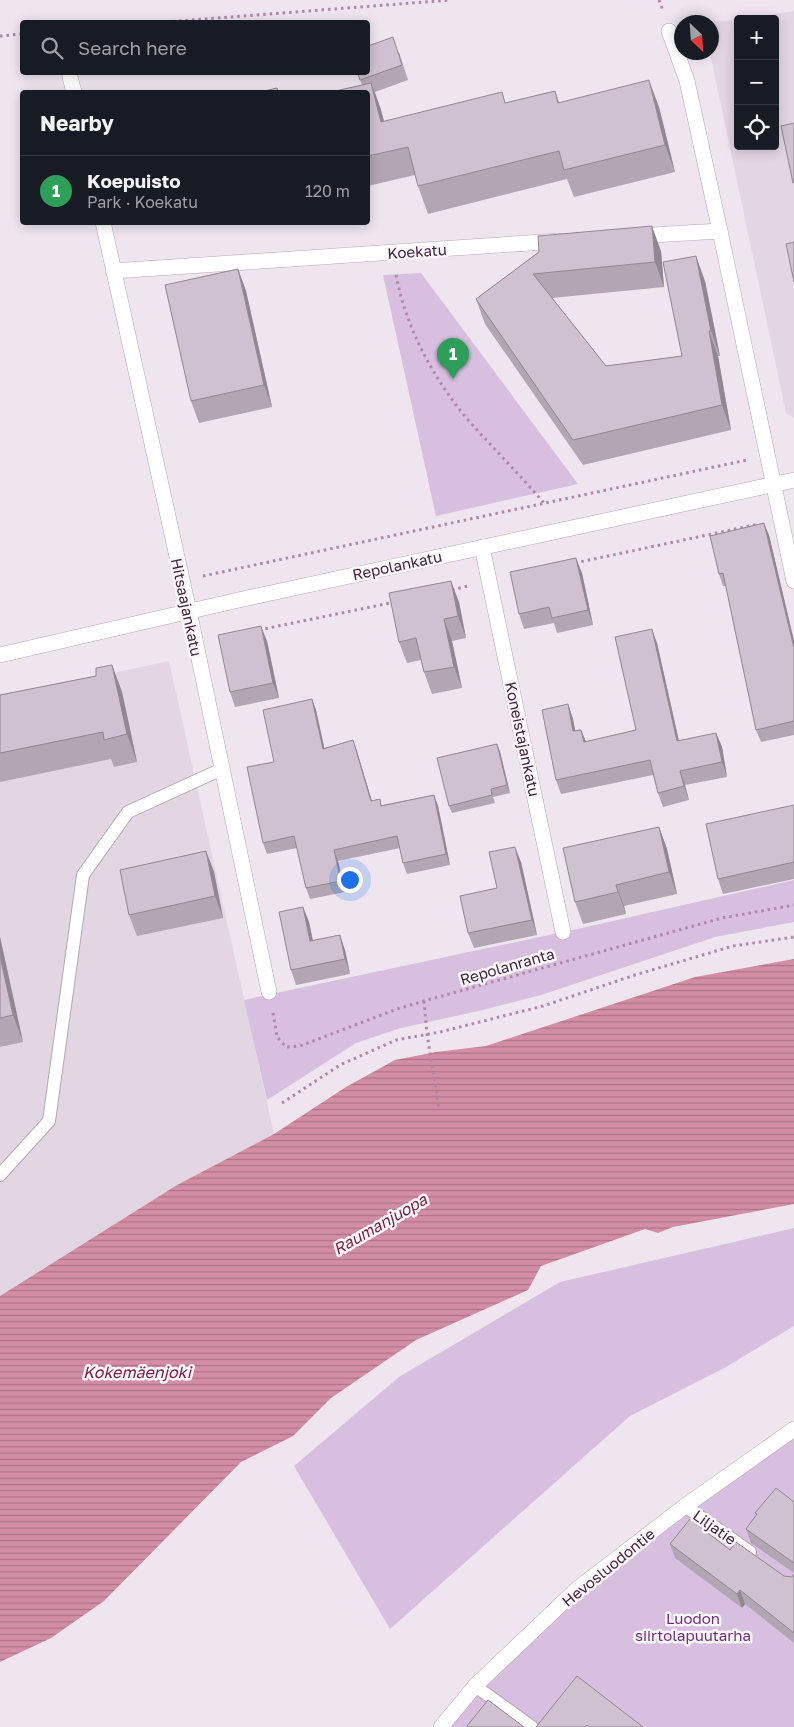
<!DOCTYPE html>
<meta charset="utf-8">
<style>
body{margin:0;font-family:"Golos Text",sans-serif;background:#242831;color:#f1f3f6}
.controls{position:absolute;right:15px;top:15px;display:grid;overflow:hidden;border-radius:5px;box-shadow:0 2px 12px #0003}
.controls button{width:45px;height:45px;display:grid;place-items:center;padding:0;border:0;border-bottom:1px solid #363941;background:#171b24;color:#f1f3f6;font:25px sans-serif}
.compass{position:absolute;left:674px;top:15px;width:45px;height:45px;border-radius:50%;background:#171b24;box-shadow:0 2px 12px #0003;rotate:155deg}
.you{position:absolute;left:349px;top:879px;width:18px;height:18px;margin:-12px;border:4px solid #fff;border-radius:50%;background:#1a73e8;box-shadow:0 0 0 8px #1a73e833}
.badge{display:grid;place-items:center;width:32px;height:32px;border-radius:50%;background:#5ff3ce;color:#fff;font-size:16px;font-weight:700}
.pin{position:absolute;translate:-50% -41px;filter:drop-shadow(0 1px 2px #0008)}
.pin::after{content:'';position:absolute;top:26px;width:18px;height:15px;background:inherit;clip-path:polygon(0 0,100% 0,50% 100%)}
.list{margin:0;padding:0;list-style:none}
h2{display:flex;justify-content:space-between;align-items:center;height:65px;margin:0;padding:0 20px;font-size:21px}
h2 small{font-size:16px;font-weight:400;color:#9ea1a6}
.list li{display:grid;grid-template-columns:32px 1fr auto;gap:15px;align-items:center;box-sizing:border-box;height:70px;padding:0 20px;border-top:1px solid #363941}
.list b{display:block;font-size:19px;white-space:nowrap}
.list p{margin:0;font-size:16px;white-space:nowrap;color:#9ea1a6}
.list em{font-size:16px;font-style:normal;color:#9ea1a6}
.icon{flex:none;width:28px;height:28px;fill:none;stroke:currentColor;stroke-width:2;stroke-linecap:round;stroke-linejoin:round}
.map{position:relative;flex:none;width:794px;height:1727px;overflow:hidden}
.search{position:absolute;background:#171b24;box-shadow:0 2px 12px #0003;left:20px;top:20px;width:350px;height:55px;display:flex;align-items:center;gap:12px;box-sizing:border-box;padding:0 18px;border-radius:5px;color:#9ea1a6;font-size:19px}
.panel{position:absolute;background:#171b24;box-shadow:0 2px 12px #0003;left:20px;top:90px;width:350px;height:135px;border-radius:5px}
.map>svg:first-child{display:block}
.built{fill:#e2d6e2}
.green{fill:#d8bedf}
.water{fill:url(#water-rules)}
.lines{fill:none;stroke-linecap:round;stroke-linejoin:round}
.lane-casing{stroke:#b7a7b4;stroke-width:14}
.street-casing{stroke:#b7a7b4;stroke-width:16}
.path{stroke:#b285a9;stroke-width:3;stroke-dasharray:2.5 4;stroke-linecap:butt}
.lane{stroke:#fff;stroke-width:12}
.street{stroke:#fff;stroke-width:15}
.wall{fill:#b2a6b2}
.shaded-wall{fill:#918791}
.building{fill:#cfc1cf;stroke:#918791}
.labels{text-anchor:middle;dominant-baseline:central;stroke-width:5;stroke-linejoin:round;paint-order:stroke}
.street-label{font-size:15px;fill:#41243a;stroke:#faf6fa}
.park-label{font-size:15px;fill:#702d78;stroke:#faf6fa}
.water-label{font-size:16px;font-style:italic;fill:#7e1c3c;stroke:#faf6fa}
</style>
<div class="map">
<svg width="794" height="1727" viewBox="0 0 794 1727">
<defs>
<pattern id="water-rules" width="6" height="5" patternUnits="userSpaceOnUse" patternTransform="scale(1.25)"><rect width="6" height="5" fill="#d38da5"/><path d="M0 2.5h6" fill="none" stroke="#ad7387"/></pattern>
</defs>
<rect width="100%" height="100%" fill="#eee5ee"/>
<!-- built -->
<g class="built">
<path d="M794 11V418L786 413 710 53 712 22H704L738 20V146H775V19H743Z"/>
<path d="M169 661 274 1134 177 1185 0 1296V697Z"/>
</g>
<!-- green -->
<g class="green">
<path d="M421 273 578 484 436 516 383 275Z"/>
<path d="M794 880V922L715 937 541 995 483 1010 401 1028 356 1043 267 1100 244 1000 582 928Z"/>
<path d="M794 1228V1326L726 1367 630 1416 390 1629 294 1466 399 1377 560 1282Z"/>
<path d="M794 1429V1727H441L577 1589Z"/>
</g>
<!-- water -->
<path class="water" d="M794 959V1204L673 1227 658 1233 645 1229 541 1266 528 1290 416 1340 331 1398 293 1436 241 1462 104 1601 51 1638 0 1662V1296L177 1185 274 1134 346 1087 395 1060 436 1052 486 1046 695 977Z"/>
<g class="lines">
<defs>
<g id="lane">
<path d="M0 1175 49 1121 83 875 128 812 222 769"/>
<path d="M685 1506 750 1552"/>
<path d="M475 1686 532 1727"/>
</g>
<g id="street">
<path d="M669 31 687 81 720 231"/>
<path d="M70 77 74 92"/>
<path d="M103 222 189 611 269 992"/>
<path d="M636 236 720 231 794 581"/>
<path d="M113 271 558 241"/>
<path d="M482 547 563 932"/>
<path d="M0 655 234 601 794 480"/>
<path d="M441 1727 475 1686 577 1589 685 1506 794 1429"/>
</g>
</defs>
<!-- lane casing -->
<use href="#lane" class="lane-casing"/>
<!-- street casing -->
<use href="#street" class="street-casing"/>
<!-- path -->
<g class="path">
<path d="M659 0 663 11"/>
<path d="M166 22 451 0"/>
<path d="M0 36 22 34"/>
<path d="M396 275C406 328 434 380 469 421 494 449 520 475 544 503"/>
<path d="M575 563 759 524"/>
<path d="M203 576 747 460"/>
<path d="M452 590 468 586"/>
<path d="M259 630 395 602"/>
<path d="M424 1001 427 1034 439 1109"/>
<path d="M273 1013 277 1037 286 1047 300 1046 397 1009 424 1001 722 918 794 905"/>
<path d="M282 1103 340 1065 396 1040 440 1032 543 1006 635 975 733 946 794 937"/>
</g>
<!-- lane -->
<use href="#lane" class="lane"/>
<!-- street -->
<use href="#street" class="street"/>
</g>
<!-- wall -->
<g class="wall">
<path d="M399 52 408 80 375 92 381 110 384 121 506 103 555 91 559 102 659 107 675 172 574 197 567 179 428 214 418 186 415 175 368 186V92L362 85 357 72Z"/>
<path d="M661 251 664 287 552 298 606 366 682 356 705 281 720 356H718L731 430 583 465 485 324 476 299 539 252Z"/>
<path d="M238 269 246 291 272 407 199 423 191 401Z"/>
<path d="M769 535 794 641V735L761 742 756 730 726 586H723L719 574Z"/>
<path d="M582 573 593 625 557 633 554 623 524 629 519 614Z"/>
<path d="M459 602 466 638 452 641 462 688 432 694 424 672 421 660 407 663 399 642Z"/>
<path d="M267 641 279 698 235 707 230 692Z"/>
<path d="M657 643 679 741 716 733 722 747 727 777 685 785 689 800 663 807 658 793 653 775 561 794 556 780 568 704 573 719 575 731 581 730 586 742 636 730Z"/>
<path d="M112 665 122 692 137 762 114 767 111 759 0 782V695L96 676Z"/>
<path d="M312 699 316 710 324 748 353 740 372 801 382 805 434 795 438 806 450 865 407 874 403 863 400 848 338 861 345 892 310 899 306 888 297 848 267 854 263 843 274 762Z"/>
<path d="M497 744 500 752 510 793 493 797 495 803 452 813 449 806Z"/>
<path d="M794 805V879L723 894 718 879Z"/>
<path d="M659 827 667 849 677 894 624 906 626 914 583 924 575 902Z"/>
<path d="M206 851 214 872 223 918 137 936 129 915Z"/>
<path d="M521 862 537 935 474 948 468 933Z"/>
<path d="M303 907 309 922 313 941 345 950 350 974 296 985 291 970Z"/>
<path d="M0 937 23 1042 0 1047Z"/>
<path d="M794 1502V1573L751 1543 746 1529 756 1515 755 1513Z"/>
<path d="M670 1544 730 1550 784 1576 792 1577 794 1574V1643L745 1604 742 1608 675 1558Z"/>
</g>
<!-- shaded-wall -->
<g class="shaded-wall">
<path d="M649 80 659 107 675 172 665 145Z"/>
<path d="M371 83 381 110 391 149 381 122Z"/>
<path d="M652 226 661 251 664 287 655 262Z"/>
<path d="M696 256 705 281 720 356 711 331Z"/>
<path d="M238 269 246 291 272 407 264 385Z"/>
<path d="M709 331 718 356 731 430 722 405Z"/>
<path d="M764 523 769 535 794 641V648Z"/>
<path d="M576 558 582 573 593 625 588 610Z"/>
<path d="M451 581 459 602 466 638 458 616Z"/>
<path d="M444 619 452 641 462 688 454 667Z"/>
<path d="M261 626 267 641 279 698 273 683Z"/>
<path d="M652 629 657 643 682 755 677 741Z"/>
<path d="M112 665 122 692 137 762 127 734Z"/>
<path d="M312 699 316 710 327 760 323 749Z"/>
<path d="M568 704 573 719 578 745 573 731Z"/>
<path d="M581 730 587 744 584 742Z"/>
<path d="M716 733 722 747 727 777 722 762Z"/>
<path d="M353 740 357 751 375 812 371 801Z"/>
<path d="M497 744 500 752 510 793 507 785Z"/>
<path d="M680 771 685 785 689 800 684 786Z"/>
<path d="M434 795 438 806 450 865 446 854Z"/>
<path d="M659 827 667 849 677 894 669 872Z"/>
<path d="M515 847 521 862 537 935 532 920Z"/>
<path d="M334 850 338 861 345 892 341 881Z"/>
<path d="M206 851 214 872 223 918 215 896Z"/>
<path d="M616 885 624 906 626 914 618 892Z"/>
<path d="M303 907 309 922 316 956 310 941Z"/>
<path d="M340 935 345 950 350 974 345 959Z"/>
<path d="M0 937 23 1042 13 1015 0 956Z"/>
<path d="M740 1590 745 1604 742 1608 737 1594Z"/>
</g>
<!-- building -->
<g class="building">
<path d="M393 37 402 65 360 80 357 72H368V46Z"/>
<path d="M649 80 665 145 564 170 559 151 418 186 408 147 368 156V92H331L371 83 381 122 502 92 505 103 555 91 558 103Z"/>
<path d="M277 88 278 92H260Z"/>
<path d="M794 123V183H793L781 126Z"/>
<path d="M652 226 655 262 533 274 606 366 682 356 663 262 696 256 711 331H709L722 405 573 440 476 299 539 252 538 236Z"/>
<path d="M794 242V282L786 244Z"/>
<path d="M238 269 264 385 191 401 165 285Z"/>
<path d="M764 523 794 648V721L756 730 723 573 719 574 710 536Z"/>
<path d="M576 558 588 610 552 618 549 607 519 614 510 572Z"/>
<path d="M451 581 458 616 444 619 454 667 424 672 416 638 399 642 389 593Z"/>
<path d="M261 626 273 683 230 692 218 635Z"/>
<path d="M652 629 677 741 716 733 722 762 680 771 684 786 658 793 650 760 556 780 542 710 568 704 573 731 581 730 584 742 636 730 615 637Z"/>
<path d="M112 665 127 734 104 740 103 732 0 753V695L96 676V668Z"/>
<path d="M312 699 323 749 353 740 371 801 380 799 381 806 434 795 446 854 403 863 397 836 334 850 341 881 306 888 294 836 263 843 247 767 274 762 263 710Z"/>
<path d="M497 744 507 785 491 789 492 795 449 806 437 758Z"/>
<path d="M794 805V862L718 879 706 824Z"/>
<path d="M659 827 669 872 616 885 618 892 575 902 563 848Z"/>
<path d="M515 847 532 920 468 933 460 896 497 888 489 852Z"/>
<path d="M206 851 215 896 129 915 120 870Z"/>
<path d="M303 907 310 941 340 935 345 959 291 970 279 912Z"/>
<path d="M0 956 13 1015 0 1018Z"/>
<path d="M776 1488 794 1502V1563L746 1529 757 1514 755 1513Z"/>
<path d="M690 1519 730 1550 736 1542 784 1576 792 1577 794 1574V1633L740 1590 737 1594 670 1544Z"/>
<path d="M577 1676 643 1727H590L587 1725 585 1727H536Z"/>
<path d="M488 1700 524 1727H469L467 1726Z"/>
</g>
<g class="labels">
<!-- street labels -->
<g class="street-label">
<text transform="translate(417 251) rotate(-4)">Koekatu</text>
<text transform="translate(397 565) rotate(-12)">Repolankatu</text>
<text transform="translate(187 607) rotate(78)">Hitsaajankatu</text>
<text transform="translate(523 739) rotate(78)">Koneistajankatu</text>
<text transform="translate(507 966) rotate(-16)">Repolanranta</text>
<text transform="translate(715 1527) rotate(35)">Liljatie</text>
<text transform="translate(608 1567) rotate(-39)">Hevosluodontie</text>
</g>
<!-- park labels -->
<g class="park-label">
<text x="693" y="1618">Luodon<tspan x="693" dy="17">siirtolapuutarha</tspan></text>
</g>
<!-- water labels -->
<g class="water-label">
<text transform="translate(380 1224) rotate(-30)">Raumanjuopa</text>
<text x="137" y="1372">Kokemäenjoki</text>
</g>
</g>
</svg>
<div class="controls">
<button>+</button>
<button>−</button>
<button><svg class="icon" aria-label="locate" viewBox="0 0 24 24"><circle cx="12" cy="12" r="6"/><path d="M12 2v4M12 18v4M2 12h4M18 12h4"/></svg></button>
</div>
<svg class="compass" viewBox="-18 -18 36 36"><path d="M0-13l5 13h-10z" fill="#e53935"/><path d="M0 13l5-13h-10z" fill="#9ea1a6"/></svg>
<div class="you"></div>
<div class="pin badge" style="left:453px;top:379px;background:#2e9e5b">1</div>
<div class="search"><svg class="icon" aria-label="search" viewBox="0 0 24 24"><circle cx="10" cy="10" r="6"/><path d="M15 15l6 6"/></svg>Search here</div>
<section class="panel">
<h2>Nearby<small></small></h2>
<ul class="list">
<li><span class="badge" style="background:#2e9e5b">1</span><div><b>Koepuisto</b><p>Park · Koekatu</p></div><em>120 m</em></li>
</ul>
</section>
</div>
